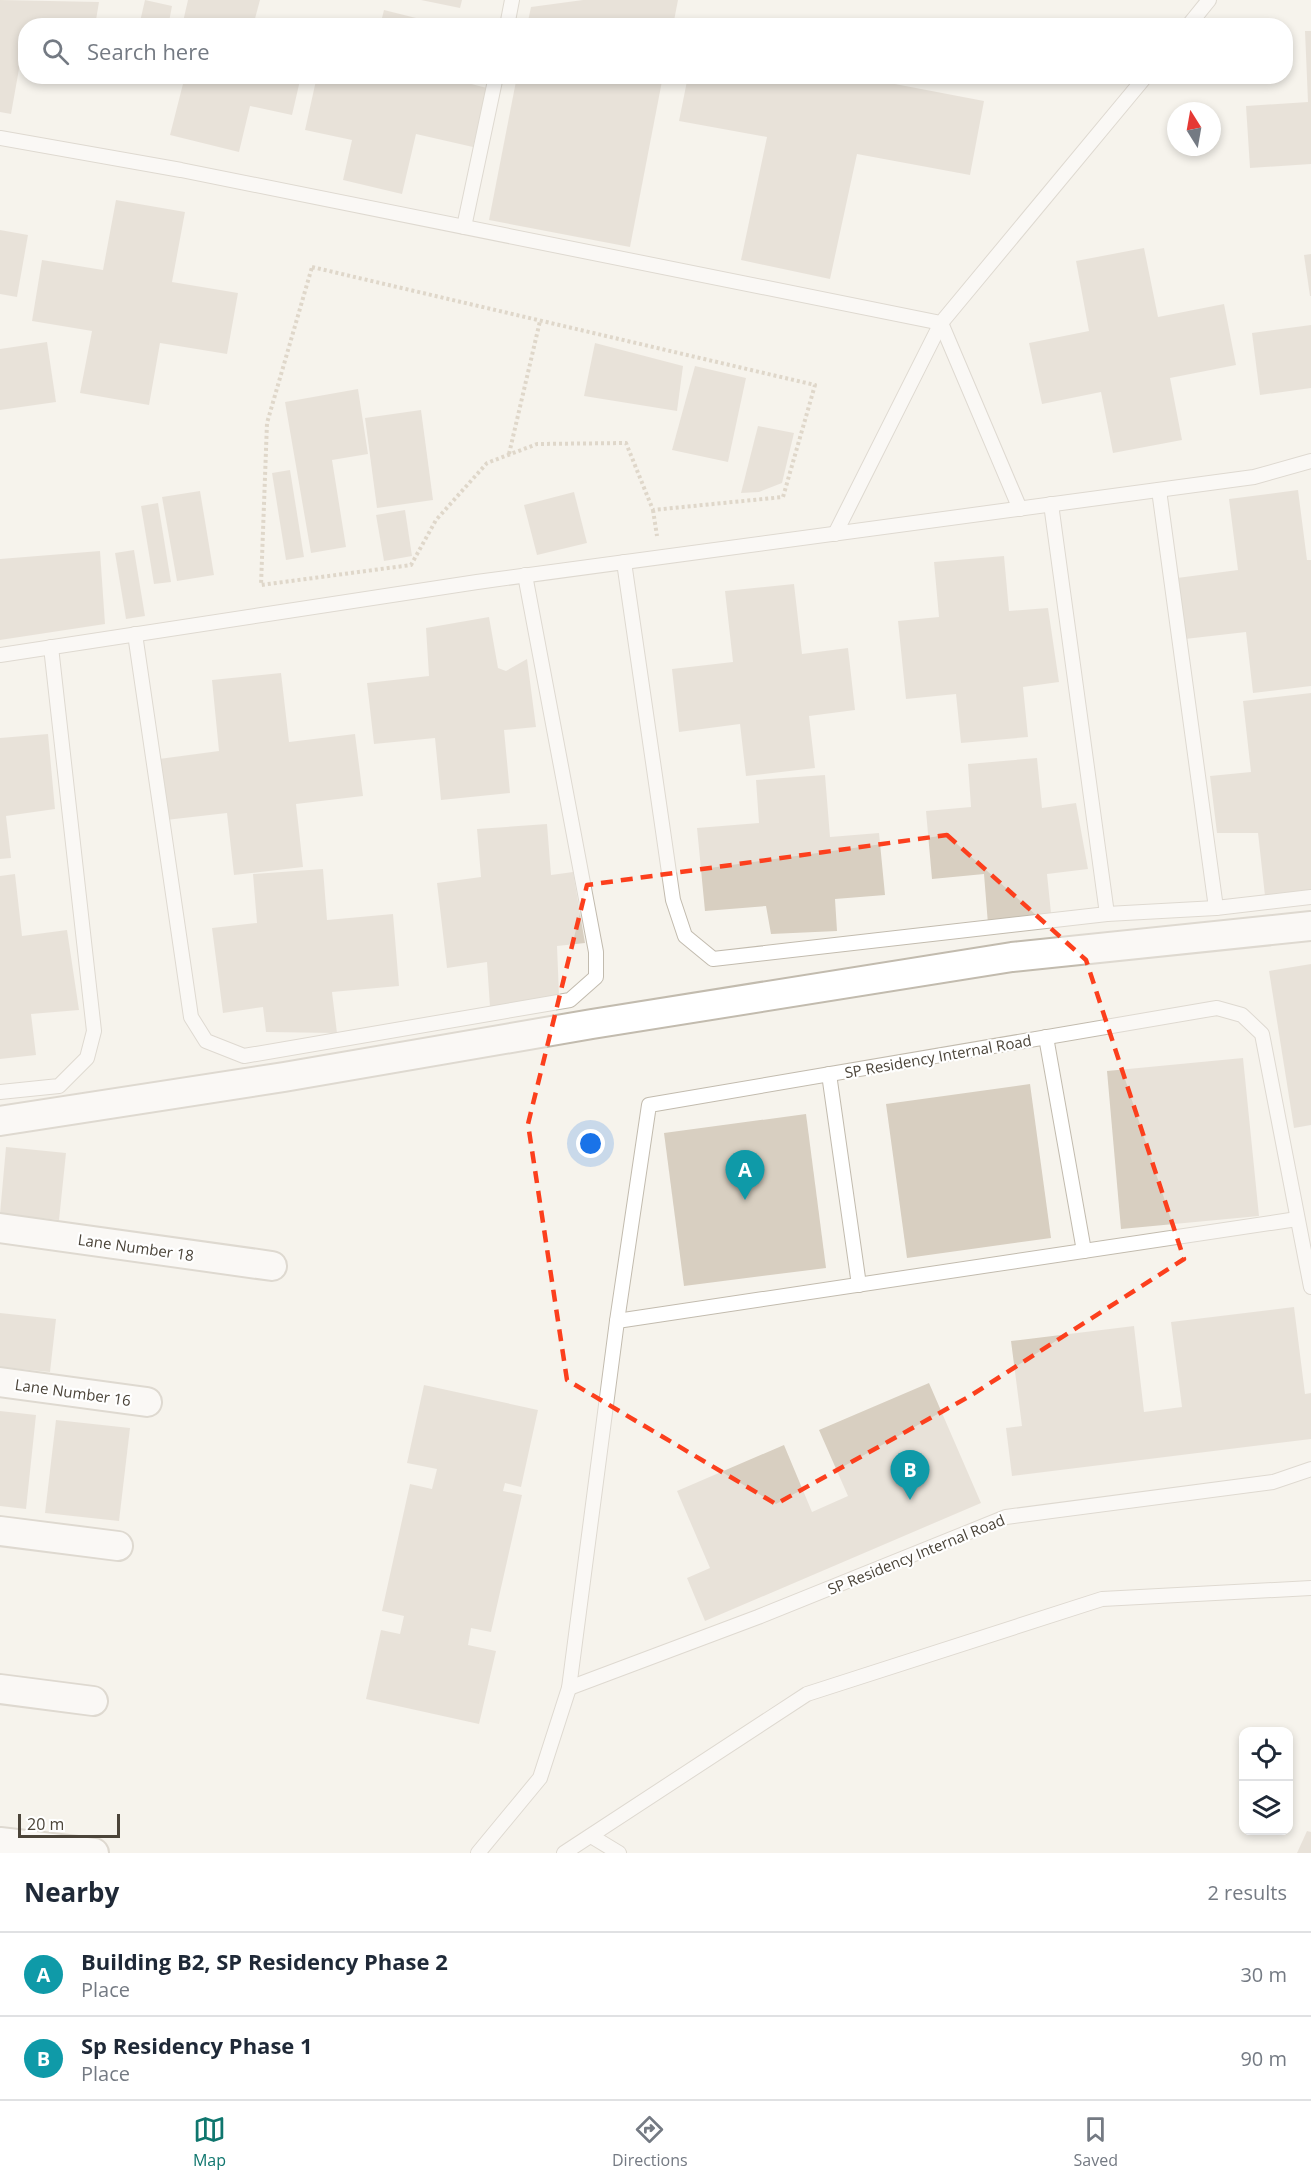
<!DOCTYPE html>
<style>
body{margin:0;font-family:"Open Sans",sans-serif;background:#f2f2f3;color:#1f2937}
.controls{position:absolute;right:18px;bottom:18px;display:grid;overflow:hidden;border-radius:12px;box-shadow:0 3px 9px #0003}
.controls button{width:54px;height:54px;display:grid;place-items:center;padding:0;border:0;border-bottom:2px solid #e0e1e3;background:#fff;color:#1f2937;font:30px sans-serif}
.compass{position:absolute;left:1167px;top:102px;width:54px;height:54px;border-radius:50%;background:#fff;box-shadow:0 3px 9px #0003;rotate:349deg}
.scale{position:absolute;left:18px;bottom:15px;width:102px;box-sizing:border-box;padding-left:6px;border:3px solid #4b4439;border-top:0;font-size:16px;line-height:21px;white-space:nowrap;color:#4b4439;-webkit-text-stroke:4px #fff;paint-order:stroke}
.you{position:absolute;left:591px;top:1144px;width:21px;height:21px;margin:-15px;border:4px solid #fff;border-radius:50%;background:#1a73e8;box-shadow:0 0 0 9px #1a73e833}
.badge{display:grid;place-items:center;width:39px;height:39px;border-radius:50%;background:#0f766e;color:#fff;font-size:20px;font-weight:700}
.pin{position:absolute;translate:-50% -50px;filter:drop-shadow(0 2px 3px #0008)}
.pin::after{content:'';position:absolute;top:32px;width:21px;height:18px;background:inherit;clip-path:polygon(0 0,100% 0,50% 100%)}
.list{margin:0;padding:0;list-style:none}
h2{display:flex;justify-content:space-between;align-items:center;height:78px;margin:0;padding:0 24px;font-size:26px}
h2 small{font-size:20px;font-weight:400;color:#747a83}
.list li{display:grid;grid-template-columns:39px 1fr auto;gap:18px;align-items:center;box-sizing:border-box;height:84px;padding:0 24px;border-top:2px solid #e0e1e3}
.list b{display:block;font-size:22px;white-space:nowrap}
.list p{margin:0;font-size:20px;white-space:nowrap;color:#747a83}
.list em{font-size:20px;font-style:normal;color:#747a83}
.icon{flex:none;width:33px;height:33px;fill:none;stroke:currentColor;stroke-width:2;stroke-linecap:round;stroke-linejoin:round}
.map{position:relative;flex:none;width:1311px;height:1853px;overflow:hidden}
.search{position:absolute;background:#fff;box-shadow:0 3px 9px #0003;left:18px;right:18px;top:18px;height:66px;display:flex;align-items:center;gap:15px;box-sizing:border-box;padding:0 21px;border-radius:24px;color:#747a83;font-size:22px}
.sheet{height:246px;background:#fff}
nav{display:flex;justify-content:space-around;align-items:center;box-sizing:border-box;height:84px;border-top:2px solid #e0e1e3;background:#fff;font-size:16px;color:#747a83}
nav a{display:grid;justify-items:center;gap:3px}
nav .on{color:#0f766e}
.map>svg:first-child{display:block}
.building{fill:#d8cfc1}
.lines{fill:none;stroke-linecap:round;stroke-linejoin:round}
.lane-casing{stroke:#c2bbae;stroke-width:16}
.street-casing{stroke:#c2bbae;stroke-width:32}
.path{stroke:#c4b79f;stroke-width:4;stroke-dasharray:3 3;stroke-linecap:butt}
.lane{stroke:#fff;stroke-width:14}
.street{stroke:#fff;stroke-width:28}
.marked{fill:none;stroke:#fc3f1d;stroke-width:4.5;stroke-dasharray:12 8;stroke-linejoin:round}
.labels{text-anchor:middle;dominant-baseline:central;stroke-width:4.5;stroke-linejoin:round;paint-order:stroke}
.street-label{font-size:15px;fill:#4b4439;stroke:#fff}
</style>
<div class="map">
<svg width="1311" height="1853" viewBox="0 0 1311 1853">
<rect width="100%" height="100%" fill="#f6f3ec"/>
<!-- building -->
<g class="building">
<path d="M0 0 99 2 95 26H26V53L22 52 11 114 0 112Z"/>
<path d="M145 0 172 6 169 22 180 26H139Z"/>
<path d="M188 0H260L253 26H182Z"/>
<path d="M421 0H462L460 8Z"/>
<path d="M583 0H678L673 26H527L531 7Z"/>
<path d="M384 10 444 25V26H380Z"/>
<path d="M1305 31H1311V164L1250 168 1246 106 1308 102Z"/>
<path d="M185 76H301L292 115 250 106 239 152 170 135Z"/>
<path d="M317 76H353L367 80 368 76H440L487 88 473 147 416 134 402 194 343 180 352 140 305 130Z"/>
<path d="M517 76H663L630 247 489 220Z"/>
<path d="M688 76H853L984 101 970 175 857 154 830 279 741 260 767 137 679 121Z"/>
<path d="M116 200 185 212 172 282 238 293 227 354 160 343 149 405 80 393 92 331 32 321 42 260 103 270Z"/>
<path d="M0 230 28 235 17 297 0 294Z"/>
<path d="M1144 248 1158 317 1224 304 1236 365 1170 378 1182 440 1113 453 1101 392 1042 404 1029 343 1089 331 1076 261Z"/>
<path d="M1311 254V296H1310L1304 255Z"/>
<path d="M1311 325V388L1260 395 1252 333Z"/>
<path d="M47 342 56 402 0 410V349Z"/>
<path d="M595 343 683 366 677 411 584 396Z"/>
<path d="M695 366 746 378 728 462 672 450Z"/>
<path d="M358 389 368 454 332 460 346 547 311 553 285 402Z"/>
<path d="M421 410 433 500 377 508 365 418Z"/>
<path d="M758 426 794 433 782 483 759 492 741 493Z"/>
<path d="M290 470 304 557 286 560 272 473Z"/>
<path d="M1298 490 1307 560H1311V686L1253 693 1246 632 1185 639 1177 578 1238 570 1229 499Z"/>
<path d="M200 491 214 575 177 581 162 497Z"/>
<path d="M574 492 587 543 537 555 524 505Z"/>
<path d="M158 503 171 582 154 584 141 506Z"/>
<path d="M405 510 412 556 384 561 376 515Z"/>
<path d="M134 550 145 616 126 619 115 553Z"/>
<path d="M100 551 105 624 0 640V559Z"/>
<path d="M1004 556 1009 611 1048 608 1059 682 1023 687 1028 737 961 743 956 694 906 699 898 621 939 617 934 562Z"/>
<path d="M794 584 802 654 848 648 855 710 809 716 815 768 746 776 740 724 679 732 672 669 733 662 725 591Z"/>
<path d="M489 617 498 668 506 671 527 659 536 727 504 730 510 793 441 800 435 738 374 744 367 683 429 676 426 628Z"/>
<path d="M281 673 289 742 355 734 363 796 296 804 303 867 234 875 227 813 166 820 159 759 219 751 212 680Z"/>
<path d="M1311 693V891L1265 896 1258 833H1217L1210 776 1251 772 1243 701Z"/>
<path d="M48 734 55 809 6 816 11 858 0 859V738Z"/>
<path d="M1037 758 1042 808 1076 803 1088 869 1047 874 1051 913 988 924 984 874 932 879 926 811 971 807 968 764Z"/>
<path d="M825 775 830 837 879 833 885 895 835 899 837 931 771 934 766 906 705 911 697 828 759 823 756 780Z"/>
<path d="M547 824 551 875 573 872 585 943 557 946 559 995 490 1007 487 962 447 968 437 883 481 877 477 829Z"/>
<path d="M323 869 327 920 393 914 399 986 332 992 337 1033 266 1032 263 1007 223 1013 212 928 257 923 253 874Z"/>
<path d="M15 874 22 936 67 930 79 1010 31 1014 36 1055 0 1059V876Z"/>
<path d="M1311 964V1125L1294 1128 1269 971Z"/>
<path d="M1243 1058 1259 1216 1121 1229 1107 1071Z"/>
<path d="M1030 1084 1051 1238 907 1258 886 1104Z"/>
<path d="M806 1114 826 1268 684 1286 664 1133Z"/>
<path d="M6 1147 66 1153 59 1220 0 1214Z"/>
<path d="M1294 1307 1305 1394 1311 1393V1439L1012 1476 1006 1428 1022 1426 1011 1341 1134 1326 1144 1412 1182 1407 1171 1322Z"/>
<path d="M0 1313 56 1319 50 1372 0 1367Z"/>
<path d="M929 1383 981 1503 705 1621 687 1578 710 1568 677 1491 784 1445 812 1512 848 1496 819 1430Z"/>
<path d="M424 1385 538 1410 521 1487 505 1483 503 1491 522 1495 491 1632 471 1628 468 1645 496 1651 479 1724 366 1699 381 1630 400 1634 404 1616 382 1611 410 1484 432 1489 437 1469 407 1463Z"/>
<path d="M0 1411 36 1415 26 1509 0 1506Z"/>
<path d="M56 1420 130 1428 119 1521 45 1513Z"/>
<path d="M1307 1831 1311 1832V1853H1297Z"/>
</g>
<g class="lines">
<defs>
<g id="lane">
<path d="M507 26 512 0"/>
<path d="M1188 26 1209 0"/>
<path d="M0 138 181 170 941 323 1146 76"/>
<path d="M464 227 496 76"/>
<path d="M941 323 1020 509"/>
<path d="M1159 490 1216 908 1311 897"/>
<path d="M835 534 941 323"/>
<path d="M624 562 673 900 685 936 713 959 1107 914 1051 504"/>
<path d="M135 634 191 1017 206 1041 244 1056 570 1000 596 977V952L525 575"/>
<path d="M0 655 477 582 1254 477 1311 461"/>
<path d="M1107 914 1216 908"/>
<path d="M1046 1037 1084 1251"/>
<path d="M829 1074 859 1285"/>
<path d="M0 1092 59 1086 87 1058 94 1031 51 647"/>
<path d="M617 1321 1297 1219"/>
<path d="M569 1688 758 1617 1006 1517 1273 1482 1311 1469"/>
<path d="M591 1836 619 1853"/>
<path d="M478 1853 540 1778 569 1688 617 1321 649 1105 1217 1008 1242 1015 1262 1034 1311 1287"/>
<path d="M564 1853 807 1694 1102 1599 1311 1588"/>
</g>
<g id="street">
<path d="M0 1121 284 1077 592 1024 1012 957 1311 926"/>
<path d="M0 1228 272 1266"/>
<path d="M0 1382 147 1402"/>
<path d="M0 1531 118 1546"/>
<path d="M0 1689 93 1701"/>
<path d="M0 1842 94 1853"/>
</g>
</defs>
<!-- lane casing -->
<use href="#lane" class="lane-casing"/>
<!-- street casing -->
<use href="#street" class="street-casing"/>
<!-- path -->
<g class="path">
<path d="M312 267 815 385 783 497 653 510 626 443 537 444 487 463 436 520 411 565 261 585 267 423Z"/>
<path d="M509 454 540 321"/>
<path d="M653 510 657 536"/>
</g>
<!-- lane -->
<use href="#lane" class="lane"/>
<!-- street -->
<use href="#street" class="street"/>
</g>
<!-- marked area -->
<path d="M0 0H1311V1853H0ZM947 835 1086 960 1184 1259 970 1396 776 1504 567 1380 528 1124 587 885Z" fill="#f6f3ec" fill-opacity=".55" fill-rule="evenodd"/>
<path class="marked" d="M947 835 1086 960 1184 1259 970 1396 776 1504 567 1380 528 1124 587 885Z"/>
<g class="labels">
<!-- street labels -->
<g class="street-label">
<text transform="translate(938 1056) rotate(-10)">SP Residency Internal Road</text>
<text transform="translate(136 1247) rotate(8)">Lane Number 18</text>
<text transform="translate(73 1392) rotate(8)">Lane Number 16</text>
<text transform="translate(916 1554) rotate(-22)">SP Residency Internal Road</text>
</g>
</g>
</svg>
<div class="controls">
<button><svg class="icon" aria-label="locate" viewBox="0 0 24 24"><circle cx="12" cy="12" r="6"/><path d="M12 2v4M12 18v4M2 12h4M18 12h4"/></svg></button>
<button><svg class="icon" aria-label="layers" viewBox="0 0 24 24"><path d="M12 4l9 5-9 5-9-5zM3 14l9 5 9-5"/></svg></button>
</div>
<svg class="compass" viewBox="-18 -18 36 36"><path d="M0-13l5 13h-10z" fill="#e53935"/><path d="M0 13l5-13h-10z" fill="#747a83"/></svg>
<div class="scale">20 m</div>
<div class="you"></div>
<div class="pin badge" style="left:745px;top:1200px;background:#0f9aa8">A</div>
<div class="pin badge" style="left:910px;top:1500px;background:#0f9aa8">B</div>
<div class="search"><svg class="icon" aria-label="search" viewBox="0 0 24 24"><circle cx="10" cy="10" r="6"/><path d="M15 15l6 6"/></svg>Search here</div>
</div>
<section class="sheet">
<h2>Nearby<small>2 results</small></h2>
<ul class="list">
<li><span class="badge" style="background:#0f9aa8">A</span><div><b>Building B2, SP Residency Phase 2</b><p>Place</p></div><em>30 m</em></li>
<li><span class="badge" style="background:#0f9aa8">B</span><div><b>Sp Residency Phase 1</b><p>Place</p></div><em>90 m</em></li>
</ul>
</section>
<nav>
<a class="on"><svg class="icon" aria-label="map" viewBox="0 0 24 24"><path d="M3 6l6-2 6 2 6-2v14l-6 2-6-2-6 2zM9 4v14M15 6v14"/></svg>Map</a>
<a><svg class="icon" aria-label="directions" viewBox="0 0 24 24"><path d="M12 3l9 9-9 9-9-9zM9 14v-3h6M13 9l2 2-2 2"/></svg>Directions</a>
<a><svg class="icon" aria-label="saved" viewBox="0 0 24 24"><path d="M7 4h10v16l-5-4-5 4z"/></svg>Saved</a>
</nav>
